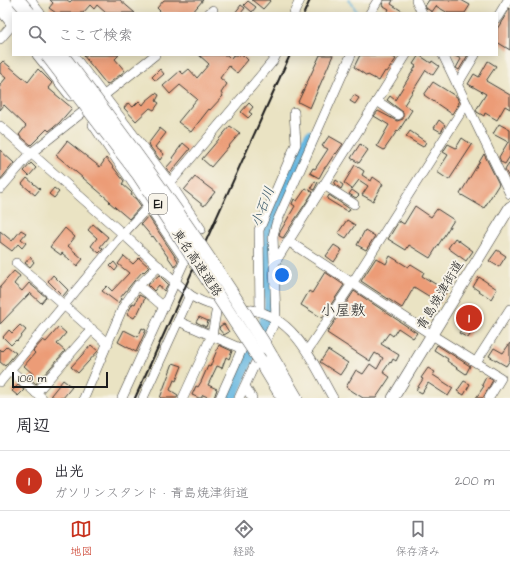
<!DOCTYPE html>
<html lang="ja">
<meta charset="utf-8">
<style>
body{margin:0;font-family:"Architects Daughter","Klee One",sans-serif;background:#f7f7f7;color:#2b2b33}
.scale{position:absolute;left:12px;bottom:10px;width:96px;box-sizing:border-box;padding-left:4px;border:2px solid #1c1c1c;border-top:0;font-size:11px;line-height:14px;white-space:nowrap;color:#1c1c1c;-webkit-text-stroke:3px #f7f3e8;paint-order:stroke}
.you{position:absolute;left:282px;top:275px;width:14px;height:14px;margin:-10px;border:3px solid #fff;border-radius:50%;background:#1a73e8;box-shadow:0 0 0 6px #1a73e833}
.badge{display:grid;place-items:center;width:26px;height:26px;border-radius:50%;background:#c8321e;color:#fff;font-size:13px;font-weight:700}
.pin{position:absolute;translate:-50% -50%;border:2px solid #fff;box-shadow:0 1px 4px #0006}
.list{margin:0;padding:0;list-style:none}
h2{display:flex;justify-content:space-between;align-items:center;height:52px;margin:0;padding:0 16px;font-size:17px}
h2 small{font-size:13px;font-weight:400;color:#7c7c81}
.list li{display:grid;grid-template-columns:26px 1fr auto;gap:12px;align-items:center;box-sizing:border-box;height:60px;padding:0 16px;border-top:1px solid #e1e1e2}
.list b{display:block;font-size:15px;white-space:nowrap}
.list p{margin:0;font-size:13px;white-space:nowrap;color:#7c7c81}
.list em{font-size:13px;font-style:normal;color:#7c7c81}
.icon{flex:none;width:22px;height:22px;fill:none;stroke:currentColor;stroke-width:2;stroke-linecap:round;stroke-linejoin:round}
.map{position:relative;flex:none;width:510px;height:398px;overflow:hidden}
.search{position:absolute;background:#fff;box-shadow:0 2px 10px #0003;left:12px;right:12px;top:12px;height:44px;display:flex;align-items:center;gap:10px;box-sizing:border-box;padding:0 14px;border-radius:0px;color:#7c7c81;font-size:15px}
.sheet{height:112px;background:#fff}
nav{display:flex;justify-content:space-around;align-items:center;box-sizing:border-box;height:56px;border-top:1px solid #e1e1e2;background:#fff;font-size:11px;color:#7c7c81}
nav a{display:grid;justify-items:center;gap:2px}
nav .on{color:#c8321e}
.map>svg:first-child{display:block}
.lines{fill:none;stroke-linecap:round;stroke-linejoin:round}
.stream{stroke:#66b7e1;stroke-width:2}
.river{stroke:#66b7e1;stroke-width:12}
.building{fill:#ec9c77}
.minor-casing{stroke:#3b3a35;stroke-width:10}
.major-casing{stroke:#3b3a35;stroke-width:12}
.highway-casing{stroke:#3b3a35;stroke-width:14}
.minor{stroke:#fff;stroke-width:9}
.major{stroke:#fff;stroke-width:11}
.highway{stroke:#fff;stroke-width:13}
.rail{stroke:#1c1c1c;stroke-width:2}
.highway-bridge-casing{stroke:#3b3a35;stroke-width:14;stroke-linecap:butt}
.highway-bridge{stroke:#fff;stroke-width:13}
.labels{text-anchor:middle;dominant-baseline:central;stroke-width:4;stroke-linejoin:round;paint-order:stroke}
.shield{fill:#f7f3e8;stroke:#5e5c59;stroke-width:1}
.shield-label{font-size:12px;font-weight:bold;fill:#1c1c1c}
.street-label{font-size:13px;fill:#1c1c1c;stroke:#f7f3e8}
.water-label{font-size:14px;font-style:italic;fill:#3a5a6b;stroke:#f7f3e8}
.quarter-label{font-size:15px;fill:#1c1c1c;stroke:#f7f3e8}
</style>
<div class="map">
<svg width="510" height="398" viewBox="0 0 510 398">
<rect width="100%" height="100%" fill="#f7f3e8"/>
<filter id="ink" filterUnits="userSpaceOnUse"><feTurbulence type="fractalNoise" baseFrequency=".025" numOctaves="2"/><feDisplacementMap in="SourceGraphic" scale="8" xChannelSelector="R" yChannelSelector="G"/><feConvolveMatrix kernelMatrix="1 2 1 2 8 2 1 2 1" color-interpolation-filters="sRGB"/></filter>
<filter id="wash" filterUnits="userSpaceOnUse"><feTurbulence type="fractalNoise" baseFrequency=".012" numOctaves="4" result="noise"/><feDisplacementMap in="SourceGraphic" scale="16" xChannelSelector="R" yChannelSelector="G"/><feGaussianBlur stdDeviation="0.9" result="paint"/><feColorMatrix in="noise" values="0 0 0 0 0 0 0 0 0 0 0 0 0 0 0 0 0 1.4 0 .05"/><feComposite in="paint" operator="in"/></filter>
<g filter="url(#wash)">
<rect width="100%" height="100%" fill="#eae3c3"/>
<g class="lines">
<!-- stream -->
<path class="stream" d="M348 0 353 5 357 13"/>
<!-- river -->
<path class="river" d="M231 398 269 312 270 305 267 237 270 226 310 136"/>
</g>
<g id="blocks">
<!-- building -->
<g class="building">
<path d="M50 0H67L70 2 72 0H120L135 13H106L97 5 94 9 90 5 83 13H56L49 8 53 3Z"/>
<path d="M164 0H203L192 13H162L157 8Z"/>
<path d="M252 0H271L263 9Z"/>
<path d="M384 0H393L391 4 405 13H387L389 9 382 5Z"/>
<path d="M429 0H461L470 5 465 13H448L436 6 432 12 426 8 425 6Z"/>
<path d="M248 1 256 7 252 12 244 5Z"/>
<path d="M241 5 245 8 241 13H235Z"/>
<path d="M510 8V50L497 42V29Z"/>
<path d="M83 55H119L115 59 125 71 107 85Z"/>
<path d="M199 55H227L231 59 234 55H243L248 60 237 73 229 66 220 78 227 84 221 93 223 96 210 110 209 109 191 132 178 122 197 99 180 85 170 94 163 86 180 71 183 74 189 69 197 78 209 64Z"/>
<path d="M320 55H333L310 108 298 102Z"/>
<path d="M360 55H390L396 59 387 72 385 71 379 81 368 75 367 76 354 67Z"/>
<path d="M419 55 431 63 432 61 439 66 433 75 426 70 404 105 412 110 398 132 397 131 384 150 377 146 389 125 374 116 378 111 397 121 403 119V112L387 100 390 96 395 100 416 66 413 64Z"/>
<path d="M453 55H468L459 70 456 68 461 59Z"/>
<path d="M3 61 28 82 38 69 52 83 48 88 72 108 59 123 49 131 47 129 31 145 19 135 26 126 4 105 0 110V85L6 78 0 73V64Z"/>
<path d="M488 61 496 66 486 81 510 95V109L505 106 497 120 485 113 484 116 477 112 476 110 486 94 468 84 474 74 479 77Z"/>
<path d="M160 69 164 74 157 80H155L152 77Z"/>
<path d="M433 82 457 97 459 103 452 114 424 95Z"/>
<path d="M156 93 159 95 156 101 159 103 154 110 150 108 136 121 124 108 128 103 133 107 139 101 143 105 146 101Z"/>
<path d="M354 95 359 98 355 104 350 101Z"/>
<path d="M249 103 253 107 249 112 252 114 248 118 241 112Z"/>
<path d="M439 120 445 125 441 132 434 128Z"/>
<path d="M499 124 510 130V156L505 164 501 162 499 157 508 142 493 134Z"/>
<path d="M230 126 240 133 211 167 202 159Z"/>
<path d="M160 128 166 133 155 147 164 154 160 160 148 144Z"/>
<path d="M410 131 426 142 423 147 406 137Z"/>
<path d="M329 136 343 144 336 154 335 153 326 167H325L319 178 310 173 313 168 315 169 328 149 322 146Z"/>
<path d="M462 138 472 145 449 180 437 172 448 155 443 152 448 144 456 148Z"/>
<path d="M67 141 100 167 106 158 124 181 122 184 130 191 132 193 131 195 136 199 141 206 129 219 109 202 110 201 56 155Z"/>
<path d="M183 143 190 149 170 173 166 168 174 159 172 158Z"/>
<path d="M360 144 368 150 359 163 351 158Z"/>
<path d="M0 150 14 163 0 180Z"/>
<path d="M484 154 499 184 484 208 460 194Z"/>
<path d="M510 162V179L505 170Z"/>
<path d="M31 163 36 168 29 176 24 171Z"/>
<path d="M355 165 364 171 362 175 371 181 373 177 383 184 373 201 362 195 368 186 359 180 352 189 344 183Z"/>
<path d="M195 177 215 192 204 206 184 190Z"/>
<path d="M27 178 40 189 35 195 22 184Z"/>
<path d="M336 180 343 185 341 189 334 184Z"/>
<path d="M315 181 318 182 314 190 311 188Z"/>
<path d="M54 188 59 192 54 198 49 194Z"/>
<path d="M306 188 313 192 283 238 279 236 280 232 295 206 292 204 294 199 297 201Z"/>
<path d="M352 190 359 195 356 198 349 194Z"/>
<path d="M329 195 350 209 348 212 327 199Z"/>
<path d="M415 206 431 217 437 209 454 220 430 258 409 245 406 250 388 239 399 221 404 224Z"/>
<path d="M148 216 178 261 175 267 153 236 152 237 141 224Z"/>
<path d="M347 220 355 225 346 238 338 233Z"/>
<path d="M93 224 108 237 100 247 103 249 99 253 91 246 97 238 88 230Z"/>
<path d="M65 228 75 237 68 246 83 259 77 266 62 253 61 255 50 247Z"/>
<path d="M21 230 26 233 21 239 26 243 22 248 18 244 12 251 0 242V231L12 241Z"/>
<path d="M365 230 375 236 366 250 357 245Z"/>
<path d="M455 238 473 251 466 261 448 248Z"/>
<path d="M334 245 342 250 334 262 326 256Z"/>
<path d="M497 250 506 256 499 267 489 261Z"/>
<path d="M124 256 133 264 139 258 149 267 144 272 143 271 134 281 120 298 121 299 118 303 102 291 107 286 112 291 129 273 118 264Z"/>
<path d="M390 256 408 267 411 264 424 272 422 276 447 291 440 303 414 287 402 308 361 281 376 258 386 264Z"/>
<path d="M30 257 34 262 30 267 25 263Z"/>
<path d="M114 262 118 267 115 271 110 266Z"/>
<path d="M14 271 20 276 14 284 22 291 29 283 46 297 41 303 30 293 0 324V287Z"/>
<path d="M325 272 344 285 322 318 301 305 309 291 312 293Z"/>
<path d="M53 275 68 290 63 296 48 281Z"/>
<path d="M159 275 168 284 164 291 159 285 154 291 148 285Z"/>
<path d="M479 277 497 289 491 299 473 287Z"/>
<path d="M354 291 417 333 413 338 398 328 393 336 389 333 381 344 399 355 396 361 393 359 391 363 390 362 383 372 390 377 376 398H363L346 387 356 370 363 374 370 364 377 369 383 358 375 353 370 361 327 333Z"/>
<path d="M139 295 145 298 137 315H136L134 318 127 314 133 303 135 304Z"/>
<path d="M463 309 480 319 468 338 459 333 467 320 459 314Z"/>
<path d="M199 317 208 321 206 327 196 322Z"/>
<path d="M224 324 229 332 224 335 219 329 220 326Z"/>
<path d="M20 325 26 330 17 341 16 340 11 345 3 337 9 330 12 333Z"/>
<path d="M59 327 66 333 57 344 65 351 36 384 29 378 33 374 24 366 35 353 33 351 43 340 46 342Z"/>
<path d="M142 328 146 330 136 352 118 342 124 330 138 337Z"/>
<path d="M510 343V360L506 366 489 356 494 348 503 353Z"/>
<path d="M91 345 98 351 78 373 71 367Z"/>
<path d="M219 345 232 351 229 359 226 357 222 368 217 366 208 385 217 389 214 398H210L203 395 201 398H199L192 395 196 386 198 387 201 382 208 366 210 367Z"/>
<path d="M437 345 470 366 466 374 447 361 448 359 434 350Z"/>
<path d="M7 346 16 353 5 366 0 362V349L2 351Z"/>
<path d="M328 350 348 363 340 375 320 362Z"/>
<path d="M173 363 182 366 176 381 174 380 170 390 178 395 177 398H160Z"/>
<path d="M428 368 435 372 433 375 453 388 448 396 428 383 422 393 416 390 423 379 421 378Z"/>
<path d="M486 377 493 380 483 398H476L484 386 482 385Z"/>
<path d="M63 380 72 387 63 398H55L51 395Z"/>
<path d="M464 381 470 384 464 395 457 391Z"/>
<path d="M18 385 24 390 18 396 12 391Z"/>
</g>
</g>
</g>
<g filter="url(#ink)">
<use href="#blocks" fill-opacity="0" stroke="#3b3a35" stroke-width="1"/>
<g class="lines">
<defs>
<g id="minor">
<path d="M30 0 40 13"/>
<path d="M416 0 422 13"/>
<path d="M0 10 13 26"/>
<path d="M23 12 32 0"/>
<path d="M209 13 213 10"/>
<path d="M294 13 300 0"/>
<path d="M370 13 378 0"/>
<path d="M497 18 508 0"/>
<path d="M0 39 13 24"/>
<path d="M37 55 70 96"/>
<path d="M73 55 170 183 201 229"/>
<path d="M443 55 510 194"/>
<path d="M457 85 475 55"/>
<path d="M377 101 398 115"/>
<path d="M93 125 185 260 122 398"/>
<path d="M0 126 123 234 190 295C214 310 227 306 252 310 296 318 313 363 333 398"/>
<path d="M324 185 354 204"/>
<path d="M0 189 31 153 155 55"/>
<path d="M288 241 432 335 501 378 489 398"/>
<path d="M16 263 108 344"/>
<path d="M274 264 406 55"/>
<path d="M138 285 164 307"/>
<path d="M260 312 259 230 296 144 294 112"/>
<path d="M178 321 242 349 220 398"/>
<path d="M307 351 353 282 466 104"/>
<path d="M476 362 510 309"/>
<path d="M10 370 42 398"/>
<path d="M0 382 123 234 170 183 273 61 276 55"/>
<path d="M245 386 252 398"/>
<path d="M36 393 92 329"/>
<path d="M84 398 123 307 136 288 159 266"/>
<path d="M143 398 190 295"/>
<path d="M183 398 212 335 217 307"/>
<path d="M239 398 276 319 273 236 276 224 351 55"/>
</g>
<path id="major" d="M393 398 510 207"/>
<g id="highway">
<path d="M2 0 13 13"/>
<path d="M266 347 296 398"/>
<path d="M260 360 283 398"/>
</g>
</defs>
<!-- minor casing -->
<use href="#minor" class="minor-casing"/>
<!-- major casing -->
<use href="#major" class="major-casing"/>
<!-- highway casing -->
<use href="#highway" class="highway-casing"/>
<!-- minor -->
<use href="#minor" class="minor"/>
<!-- major -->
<use href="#major" class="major"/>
<!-- highway -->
<use href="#highway" class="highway"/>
<!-- rail -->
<g class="rail">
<path d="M304 13 310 0"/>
<path d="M135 398 290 55"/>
</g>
<defs>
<g id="highway-bridge">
<path d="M18 0 29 13"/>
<path d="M47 55 138 174 260 360"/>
<path d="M62 55C134 149 204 246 266 347"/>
</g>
</defs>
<!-- highway-bridge casing -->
<use href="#highway-bridge" class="highway-bridge-casing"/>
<!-- highway-bridge -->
<use href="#highway-bridge" class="highway-bridge"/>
</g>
</g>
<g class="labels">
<!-- shield labels -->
<rect class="shield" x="149" y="194" width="18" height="20" rx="3"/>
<g class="shield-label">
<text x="158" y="204">E1</text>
</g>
<!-- street labels -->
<g class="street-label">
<text transform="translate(197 263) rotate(56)">東名高速道路</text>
<text transform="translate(440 295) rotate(-59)">青島焼津街道</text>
</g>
<!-- water labels -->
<g class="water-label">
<text transform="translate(263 207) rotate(-69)">小石川</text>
</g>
<!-- quarter labels -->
<g class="quarter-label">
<text x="343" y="310">小屋敷</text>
</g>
</g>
</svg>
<div class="scale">100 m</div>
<div class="you"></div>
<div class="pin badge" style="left:469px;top:318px">1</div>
<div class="search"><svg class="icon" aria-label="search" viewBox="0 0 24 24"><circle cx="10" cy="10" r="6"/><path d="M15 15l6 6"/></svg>ここで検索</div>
</div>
<section class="sheet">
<h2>周辺<small></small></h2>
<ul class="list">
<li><span class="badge">1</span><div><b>出光</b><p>ガソリンスタンド · 青島焼津街道</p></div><em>200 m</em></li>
</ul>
</section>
<nav>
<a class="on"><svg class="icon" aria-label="map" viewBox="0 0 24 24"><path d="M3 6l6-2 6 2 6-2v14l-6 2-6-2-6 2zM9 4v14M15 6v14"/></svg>地図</a>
<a><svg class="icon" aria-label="directions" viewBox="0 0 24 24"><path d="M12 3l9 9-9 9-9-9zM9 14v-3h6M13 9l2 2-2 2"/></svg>経路</a>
<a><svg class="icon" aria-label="saved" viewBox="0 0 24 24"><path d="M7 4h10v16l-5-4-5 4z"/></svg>保存済み</a>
</nav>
